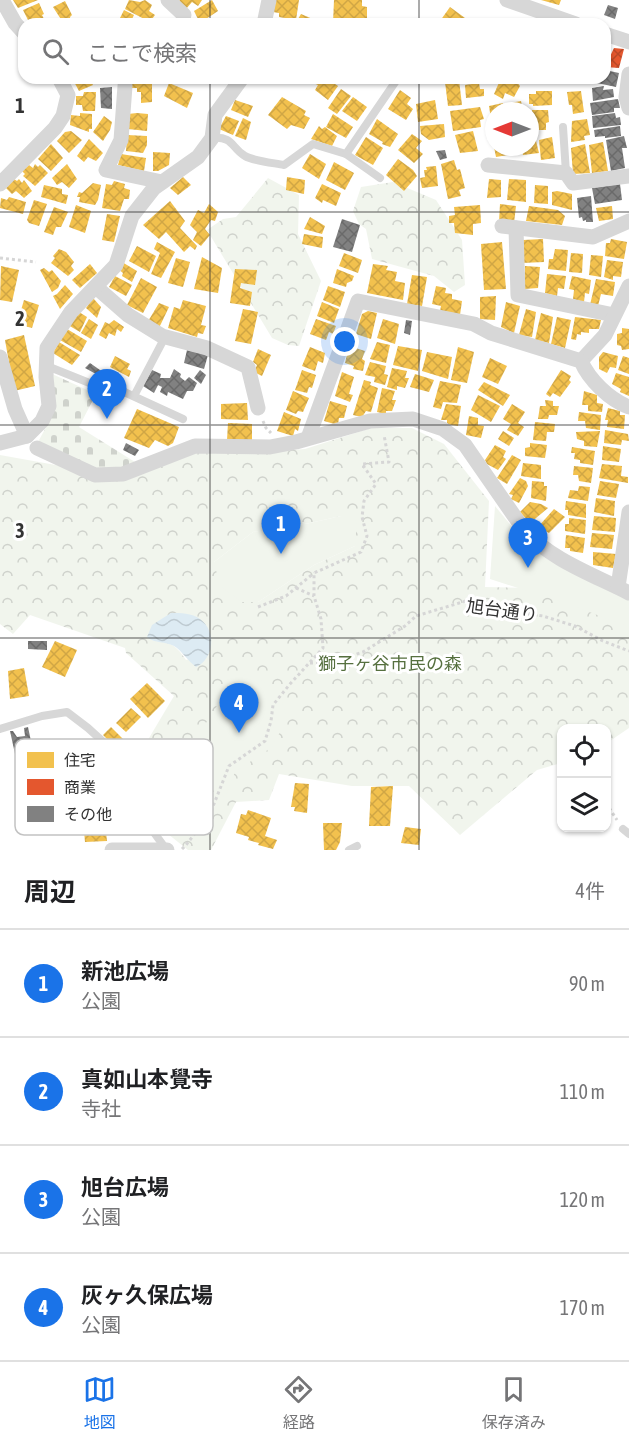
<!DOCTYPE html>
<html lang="ja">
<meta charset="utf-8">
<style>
body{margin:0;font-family:"Asap Condensed","Noto Sans JP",sans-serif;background:#f2f2f2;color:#202124}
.controls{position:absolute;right:18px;bottom:18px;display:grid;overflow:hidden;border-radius:12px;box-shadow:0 2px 4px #0004}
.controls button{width:54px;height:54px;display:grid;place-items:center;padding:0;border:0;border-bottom:2px solid #e0e0e0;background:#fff;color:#202124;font:30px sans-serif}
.compass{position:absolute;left:485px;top:102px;width:54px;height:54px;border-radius:50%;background:#fff;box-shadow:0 2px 4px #0004;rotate:270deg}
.you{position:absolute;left:345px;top:342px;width:21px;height:21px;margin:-15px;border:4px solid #fff;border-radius:50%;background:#1a73e8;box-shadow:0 0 0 9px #1a73e833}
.badge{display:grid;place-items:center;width:39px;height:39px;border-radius:50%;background:#1a73e8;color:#fff;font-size:20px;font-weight:700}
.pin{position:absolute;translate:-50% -50px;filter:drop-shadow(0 2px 3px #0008)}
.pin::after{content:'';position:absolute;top:32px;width:21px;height:18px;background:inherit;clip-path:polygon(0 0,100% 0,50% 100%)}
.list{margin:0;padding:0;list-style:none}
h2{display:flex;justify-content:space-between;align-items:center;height:78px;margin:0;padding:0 24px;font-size:26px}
h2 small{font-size:20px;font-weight:400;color:#757577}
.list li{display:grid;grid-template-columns:39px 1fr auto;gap:18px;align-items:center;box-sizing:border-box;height:108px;padding:0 24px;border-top:2px solid #e0e0e0}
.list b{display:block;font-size:22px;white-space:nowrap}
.list p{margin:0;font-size:20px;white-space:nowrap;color:#757577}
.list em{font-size:20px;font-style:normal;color:#757577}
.icon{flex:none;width:33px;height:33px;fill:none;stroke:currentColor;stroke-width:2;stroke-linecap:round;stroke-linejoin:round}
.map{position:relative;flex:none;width:629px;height:850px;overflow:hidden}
.search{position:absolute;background:#fff;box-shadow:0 2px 4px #0004;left:18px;right:18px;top:18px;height:66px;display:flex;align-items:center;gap:15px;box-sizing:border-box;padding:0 21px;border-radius:18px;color:#757577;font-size:22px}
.sheet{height:510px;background:#fff}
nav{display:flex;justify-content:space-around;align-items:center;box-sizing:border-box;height:84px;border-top:2px solid #e0e0e0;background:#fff;font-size:16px;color:#757577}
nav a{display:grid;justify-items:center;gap:3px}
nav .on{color:#1a73e8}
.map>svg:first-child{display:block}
.forest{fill:url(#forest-crowns);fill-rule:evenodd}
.cemetery{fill:url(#cemetery-stones)}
.park{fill:#f1f5ed}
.water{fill:url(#water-waves)}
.homes{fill:url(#homes-cross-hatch)}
.shops{fill:url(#shops-cross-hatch)}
.building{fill:url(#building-cross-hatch)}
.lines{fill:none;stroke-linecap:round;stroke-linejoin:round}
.path{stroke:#d6d6d6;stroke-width:3;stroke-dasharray:3 3;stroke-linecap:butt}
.lane{stroke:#d7d7d7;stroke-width:8}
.street{stroke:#d7d7d7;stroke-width:15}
.grid{fill:none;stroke:#333;stroke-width:1.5;stroke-opacity:0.55}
.labels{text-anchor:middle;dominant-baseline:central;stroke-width:6;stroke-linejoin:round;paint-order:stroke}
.street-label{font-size:18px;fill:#333;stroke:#fff}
.park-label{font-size:18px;fill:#56703f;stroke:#fff}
.key{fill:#fff;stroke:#c2c2c2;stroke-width:1.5}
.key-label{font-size:16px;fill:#333}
.grid-label{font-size:20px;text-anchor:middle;font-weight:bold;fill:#333;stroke:#fff;stroke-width:6;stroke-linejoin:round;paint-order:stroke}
</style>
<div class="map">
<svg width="629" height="850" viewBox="0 0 629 850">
<defs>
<pattern id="forest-crowns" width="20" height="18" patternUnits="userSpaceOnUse" patternTransform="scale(1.5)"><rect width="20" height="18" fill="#f1f5ed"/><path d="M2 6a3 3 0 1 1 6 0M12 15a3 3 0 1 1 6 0" fill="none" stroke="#cfd2cc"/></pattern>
<pattern id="cemetery-stones" width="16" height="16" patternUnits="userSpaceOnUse" patternTransform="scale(1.5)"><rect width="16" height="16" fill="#f1f5ed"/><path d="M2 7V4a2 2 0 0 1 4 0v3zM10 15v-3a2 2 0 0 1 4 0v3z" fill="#cfd2cc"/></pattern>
<pattern id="water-waves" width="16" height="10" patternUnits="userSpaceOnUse" patternTransform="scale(1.5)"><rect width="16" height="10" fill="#ddebf3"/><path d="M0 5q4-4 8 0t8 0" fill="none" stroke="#becad1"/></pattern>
<pattern id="homes-cross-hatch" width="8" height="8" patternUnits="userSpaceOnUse" patternTransform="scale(1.5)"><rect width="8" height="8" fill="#f2c14e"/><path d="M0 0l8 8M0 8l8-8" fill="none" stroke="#d0a645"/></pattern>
<pattern id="shops-cross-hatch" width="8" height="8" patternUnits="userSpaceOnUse" patternTransform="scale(1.5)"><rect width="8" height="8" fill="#e4572e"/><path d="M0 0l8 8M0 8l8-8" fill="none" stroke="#b94928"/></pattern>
<pattern id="building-cross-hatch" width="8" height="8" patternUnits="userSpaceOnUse" patternTransform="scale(1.5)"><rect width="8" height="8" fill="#818181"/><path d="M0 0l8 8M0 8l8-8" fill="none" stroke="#6a6a6a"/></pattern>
</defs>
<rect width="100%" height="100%" fill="#fff"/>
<!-- forest -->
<g class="forest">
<path d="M268 178 299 195 298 234 321 281 299 346 288 345 272 338 207 230 223 219 236 217Z"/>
<path d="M393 182 436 200 462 240 465 285 454 292 434 276 372 259 366 229 359 224 353 211 361 187Z"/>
<path d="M371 428H412L444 444 489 501 485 587 576 589 629 603V728L607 743 606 728H562L561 763 537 770 460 835 409 786H352L279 774 269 800 236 802 211 850H188L168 834 133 765 174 696 126 653 125 648 30 615 13 634 0 624V455L128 478 195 452H266L305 449ZM341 516 355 546 314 565 258 602 214 562 253 532 310 523ZM147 637 211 652 186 660C181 653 176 645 167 643 159 640 154 643 147 637Z"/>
</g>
<!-- cemetery -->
<path class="cemetery" d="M50 373 96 394 79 427 135 462 121 472H94L38 442 51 418Z"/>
<!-- park -->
<g class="park">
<path d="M495 506 518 534 545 558 629 599V627L568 604 490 579Z"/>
<path d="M341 516 357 521 355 546 314 565 258 602H242L220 586 214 562 253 532 310 523Z"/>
<path d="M245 674C274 685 279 687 287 719L272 747 235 772 225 798 174 765 212 715 223 694Z"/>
</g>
<!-- water -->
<path class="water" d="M171 613C180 613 192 613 200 619 217 631 214 659 196 667 188 661 182 651 174 646 165 641 155 644 147 637L152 625Z"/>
<!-- homes -->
<g class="homes">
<path d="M13 0H38L18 8Z"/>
<path d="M129 0 140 2 145 0 152 5 149 11 155 15 150 22 125 9Z"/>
<path d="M180 0H202L198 6 192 2 186 9 178 2Z"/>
<path d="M212 0 218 11 200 23 194 11Z"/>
<path d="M275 0H299L296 20 279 17V13L273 12Z"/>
<path d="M334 0H362V6L367 7V24L333 23Z"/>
<path d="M541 0H561L559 5Z"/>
<path d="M65 1 72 15 70 17 71 23 69 24H64L53 7Z"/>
<path d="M39 3 44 14 42 15 44 19 30 24 23 10Z"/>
<path d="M450 7 465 18 461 24H445L440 21Z"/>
<path d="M124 10 134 15 131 21 136 24H117Z"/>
<path d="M301 14 315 20 313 24H295Z"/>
<path d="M72 78H89L93 85 79 91Z"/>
<path d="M313 78H326L338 86 328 100 315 90 318 85 311 82Z"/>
<path d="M473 78H492L490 84Z"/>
<path d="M501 78H514L520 86 514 97 505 93 503 99 494 94Z"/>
<path d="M131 79 145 80V83H152V102L141 103V92H137V88H130Z"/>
<path d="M459 80 462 105 448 106 445 82Z"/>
<path d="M169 83 193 93 187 108 164 96Z"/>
<path d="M479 83 480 89H484V96L466 98 465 85Z"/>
<path d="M341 89 351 96 337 114 328 108Z"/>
<path d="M400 90 411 98 407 104 413 109 406 120 388 109Z"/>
<path d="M536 91H552V105L533 106V104H529V94H536Z"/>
<path d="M581 91 584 112 573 114 572 105H569L567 92Z"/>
<path d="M84 92H96L95 111H83L82 105H76V96H83Z"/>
<path d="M282 97 306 111 304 115 310 118 304 129 291 125 287 129 268 115Z"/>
<path d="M353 97 367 107 357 121 342 111Z"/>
<path d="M235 100 253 106 248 117 231 110Z"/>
<path d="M435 100 438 119 418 122 416 104Z"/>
<path d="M521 101 523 111H511L510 103Z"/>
<path d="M503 103 504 111H494L493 132 489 106Z"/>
<path d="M480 107 484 119 480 120 481 127 453 131 450 111Z"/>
<path d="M532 110H548L549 122 546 123V130H537L532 117Z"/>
<path d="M80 113 92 114V129H89V132L70 125 71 115 80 116Z"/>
<path d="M137 113 148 114 147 131 128 129V114Z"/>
<path d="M333 114 353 127 346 138 326 127Z"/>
<path d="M104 116 112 122 110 130 103 141 93 132Z"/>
<path d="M226 116 239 121 233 135 219 129Z"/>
<path d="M243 118 251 122 246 140 235 136Z"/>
<path d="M377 119 398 134 390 147 382 144 383 142 369 134Z"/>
<path d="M587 119 590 135 584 136 585 140 571 142 572 121Z"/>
<path d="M444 124 445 137 429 140 421 134 420 126Z"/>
<path d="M319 126 322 129 325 127 337 136 332 146 311 139Z"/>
<path d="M533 129 539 153 523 155 521 147H530V130Z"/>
<path d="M71 131 82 140 69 153 57 141 65 132Z"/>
<path d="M473 131 478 151 460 153 455 135Z"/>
<path d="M412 134 422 141 416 148 423 154 414 163 398 150Z"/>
<path d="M127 135 147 136V145L143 153 126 151Z"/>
<path d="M366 137 383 148 373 165 355 155Z"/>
<path d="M552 137 555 158 541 160 539 140Z"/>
<path d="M89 139 103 153 96 161 88 157 84 162 77 156Z"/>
<path d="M603 142 608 171 592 173 589 145Z"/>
<path d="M51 144 63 158 51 171 38 159Z"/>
<path d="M585 144 590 173 573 174 571 148Z"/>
<path d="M494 147H507L508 155 496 157Z"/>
<path d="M153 152 170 153 169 165 158 171H153Z"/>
<path d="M121 154 146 158 144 171 118 165Z"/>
<path d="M310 154 326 164 319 179 302 168Z"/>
<path d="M398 159 413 170 417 176 404 191 386 175Z"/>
<path d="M454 160 457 170 460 169 465 188 459 190 461 196 448 199 441 164Z"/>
<path d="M334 162 354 173 345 190 326 180Z"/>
<path d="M35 164 38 167 40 165 48 173 35 186 23 176 25 174 22 171 29 165 33 168Z"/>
<path d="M67 164 77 179 69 188 62 182 57 185 52 178Z"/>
<path d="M436 166 438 186 422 188 420 178 425 177 424 170H427L426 167Z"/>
<path d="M183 177 191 185 178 195 170 188Z"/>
<path d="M287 177 305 180 304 194 286 190Z"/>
<path d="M14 179 17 181 19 179 22 183 24 180 32 191 24 198 16 191 12 194 6 188Z"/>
<path d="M489 179 501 180V197L487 198Z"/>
<path d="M509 179 526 180V202L507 200Z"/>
<path d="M114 181 125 184 124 188 130 190 129 199H124L120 211 102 208 106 184 112 185Z"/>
<path d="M93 183 101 185 98 200 95 205 79 202 80 197H77L79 192 82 193Z"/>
<path d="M322 184 341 193 336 206 323 200 322 203 315 198Z"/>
<path d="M44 185 62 189V194L68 195 66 204 41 197Z"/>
<path d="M535 185 548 186V204L534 203Z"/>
<path d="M557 191 572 194V210L552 205V192Z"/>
<path d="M9 197 26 202 23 214 0 208 1 198 7 200Z"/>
<path d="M34 200 47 204 39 226 29 223 27 220Z"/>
<path d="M170 201 185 221 180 228 197 246 195 250 190 246 184 252 166 232 159 239 143 225Z"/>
<path d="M209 204 218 212 215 221 211 220 205 229 210 235 201 246 193 240 197 232 190 225 198 210 204 213Z"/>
<path d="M500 204 516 206 514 223 499 222Z"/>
<path d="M76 205 91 211 85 233 69 227Z"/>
<path d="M480 205 481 223 473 224V235L455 233 454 223H449V216L455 215 454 207Z"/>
<path d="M529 206 558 210 565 216 562 225 526 221Z"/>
<path d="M612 206 613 219 599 221 596 208Z"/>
<path d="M54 207 68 212 61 227H56L53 235 44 232Z"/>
<path d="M107 214 120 216 114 242 102 240Z"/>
<path d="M310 217 325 226 322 234 304 229Z"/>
<path d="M304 234 323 237 322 248 302 244Z"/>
<path d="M543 239 544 262 522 263 523 240Z"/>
<path d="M611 239 627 242 624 259 605 256 606 243H610Z"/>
<path d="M157 242 175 252 161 278 151 274 160 253 154 249Z"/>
<path d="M502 242 506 289 484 290 481 244Z"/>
<path d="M137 246 156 256 149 272 129 261Z"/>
<path d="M59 249 66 252 74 262 71 266 74 270 68 276 51 263 55 258 53 256Z"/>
<path d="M555 249 568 250 566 271 548 269 549 259H553Z"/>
<path d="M344 253 362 260 358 273 339 266Z"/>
<path d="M571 253 583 254 582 273 569 272Z"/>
<path d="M591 255 603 256 601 277 589 275Z"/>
<path d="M202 257 222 268 218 293 194 289Z"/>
<path d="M176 258 190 262 183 287 168 283Z"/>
<path d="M607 260 623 262 621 277 613 276V280L604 277Z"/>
<path d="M122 262 137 271 132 282 122 276 123 273 118 269Z"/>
<path d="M90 264 97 273 80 288 72 280Z"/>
<path d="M373 264 388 266 386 270 397 272 395 281 405 283 403 300 367 293Z"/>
<path d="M1 266 19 270 12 302 0 300Z"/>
<path d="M525 266 540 267 538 288 524 289Z"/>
<path d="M44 268 49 272 52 270 61 281 58 288 52 292 40 270Z"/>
<path d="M235 269 257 270 255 285 241 283 240 288 252 292 250 306 230 303Z"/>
<path d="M337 269 354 276 352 281 347 283 346 287 333 283Z"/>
<path d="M547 274 566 276 564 289 558 288 557 296 545 293Z"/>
<path d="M412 275 427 277 422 306 407 304Z"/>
<path d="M115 276 132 285 126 296 109 287Z"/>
<path d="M572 276 591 280 589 294 585 293 584 302 573 299 574 290 569 289Z"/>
<path d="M141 278 157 287 143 313 127 305Z"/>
<path d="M596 279 615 282 613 296 601 294 598 306 590 305Z"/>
<path d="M65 285 73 294 60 309 53 296 57 294Z"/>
<path d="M328 286 345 292 340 307 323 300Z"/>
<path d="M436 286 446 288 445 293 452 294V299L462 301 460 315 440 311 441 306 432 304Z"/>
<path d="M496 296 495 320 480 319V297Z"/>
<path d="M93 298 101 307 97 318 86 308Z"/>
<path d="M24 300 39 305 32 328 17 324Z"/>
<path d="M183 300 206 306 201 325 206 326 203 334 198 333 197 337 168 328 174 307 180 309Z"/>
<path d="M322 302 339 309 334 323 317 316Z"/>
<path d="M506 302 520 306 514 333 501 327Z"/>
<path d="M159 303 169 307 158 330 147 323Z"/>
<path d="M243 309 258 312 251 344 235 341Z"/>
<path d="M526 309 536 312 532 337 519 335Z"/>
<path d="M368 311 377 313 371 339 356 334 362 314Z"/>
<path d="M79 312 87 317 80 332 68 325Z"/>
<path d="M541 313 553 317 549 343 535 340Z"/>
<path d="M557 317 571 320 565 348 551 344Z"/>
<path d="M575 317 601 320 599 329H589V333L581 332V335L577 334 576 340 571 339Z"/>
<path d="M89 319 98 325 91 339 81 333Z"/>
<path d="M316 319 336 326 333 334 329 332 326 340 310 334Z"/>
<path d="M383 319 399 324 395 344 377 338Z"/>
<path d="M114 320 124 327 121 332 117 329 115 336 109 333 106 339 99 335 105 322 109 324Z"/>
<path d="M622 328 629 329V349L622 350 621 346 617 345V334L622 333Z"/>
<path d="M67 329 87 341 81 352 60 340Z"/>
<path d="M24 335 35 386 14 391 5 340Z"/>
<path d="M59 342 80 355 72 365 53 353Z"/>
<path d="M377 342 390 345 386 363 370 359Z"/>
<path d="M349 346 365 351 362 359 365 361 363 371 353 369 354 366 345 363Z"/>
<path d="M398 346 422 350 418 371 393 365Z"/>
<path d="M310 347 325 353 323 363 318 361 315 371 302 366Z"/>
<path d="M458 347 474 352 467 383 451 380Z"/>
<path d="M258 349 271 355 262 376 254 372 257 365 253 362Z"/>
<path d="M427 352 452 357 448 379 422 371Z"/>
<path d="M603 352 618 356 616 368 610 367 607 373 599 369V357Z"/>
<path d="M115 356 130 364 127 369 131 371 129 377 110 367Z"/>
<path d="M623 356 629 358V374L618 370Z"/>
<path d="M490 358 507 366 498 384 482 377Z"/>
<path d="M370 362 386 366 384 374 388 375 385 385 374 382 375 377 365 375Z"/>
<path d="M392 368 407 371 405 378H409L405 388 397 386V390L387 387Z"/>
<path d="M302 370 316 375 312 388 309 387 307 393 295 390Z"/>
<path d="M561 370 571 376 569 380 571 382 560 397 553 393 550 397 546 394Z"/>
<path d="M342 372 354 377 349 394 353 395 350 402 335 396Z"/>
<path d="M616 373 629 377V396L620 392 621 389 612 384Z"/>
<path d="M415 374 434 380 429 392 410 387Z"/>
<path d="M364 380 371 382 370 385 378 388 371 412 366 411 362 417 353 415Z"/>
<path d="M440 381 461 385 457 403 443 402 441 409 433 407Z"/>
<path d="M484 382 510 395 503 406 478 390Z"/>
<path d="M382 388 395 391 392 400H396L392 411H386V414L377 412Z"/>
<path d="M293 391 309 398 303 412 298 411 296 414 286 410Z"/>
<path d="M584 391 597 395V403L603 404 602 412 588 411V405H582Z"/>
<path d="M478 395 500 406 491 422 471 410Z"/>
<path d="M545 400 553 401V406H559L557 415H549L548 419H538L540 406H546Z"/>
<path d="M330 401 347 406 344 418H339L338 425 324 421Z"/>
<path d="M247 403 248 420 221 419V404Z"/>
<path d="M446 404 461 406 458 426 447 424V420H441Z"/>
<path d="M512 404 525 412 518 423 524 427 518 436 507 430 511 424 503 419Z"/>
<path d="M608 408 620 411V415H625L624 429 607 427 608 420H605Z"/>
<path d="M137 409 179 427 173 443 168 446 155 440 149 448 124 438Z"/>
<path d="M284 412 301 419 298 431 295 429 293 436 277 431Z"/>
<path d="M579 412 601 415 600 430 586 428 585 421H578Z"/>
<path d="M469 416 478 418V425L484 426 481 438 466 435Z"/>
<path d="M535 422 555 424 554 432H547L546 441 533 440Z"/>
<path d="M228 423 252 424V441L227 440Z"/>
<path d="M605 430 628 434 629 441 622 440 621 445 604 443Z"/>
<path d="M503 431 514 438 509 446 498 439Z"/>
<path d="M600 431 597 447 584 446V441L577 439 576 432Z"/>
<path d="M530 443 547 445 545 458 525 456V448L530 447Z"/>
<path d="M495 445 506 451 503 457 506 459 498 470 487 464 485 460Z"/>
<path d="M603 446 621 449 619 462 602 460Z"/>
<path d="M572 447 595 451 593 465 580 463V460L574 459 575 453H571Z"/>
<path d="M512 455 521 460 507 484 497 478Z"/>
<path d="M523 463 541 465V479L521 476Z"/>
<path d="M602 464 622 466 621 476 628 477V483L599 478Z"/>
<path d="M574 466 593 468 591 483 579 481 578 475H573Z"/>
<path d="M520 478 526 481 528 486 519 503 511 499 513 495 509 494Z"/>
<path d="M532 481 544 482V486H547L546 501 531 498Z"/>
<path d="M600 481 619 484 616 498 597 495Z"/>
<path d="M579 486 590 487 588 501 568 498 570 490 578 491Z"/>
<path d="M596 498 615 501 614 516 594 512Z"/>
<path d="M566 501 586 504V518L568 515V510H565Z"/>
<path d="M530 502 541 504 548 508 530 523 520 512Z"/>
<path d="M554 509 565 517 549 533 538 527Z"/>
<path d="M594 516 616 518 615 532 592 530Z"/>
<path d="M569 518 586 520 585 534 565 531V524H569Z"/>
<path d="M592 533 614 535 612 549 590 547Z"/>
<path d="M566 535 585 538 583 553 570 551V548H565Z"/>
<path d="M593 552 616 554 613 568 593 565Z"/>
<path d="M55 641 77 650 65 677 42 667Z"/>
<path d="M24 668 29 696 10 699 8 671Z"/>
<path d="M147 683 165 701 148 718 130 699Z"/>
<path d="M131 708 141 717 126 732 116 723Z"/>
<path d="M111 727 130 746 122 754 103 735Z"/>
<path d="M295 783 309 784 307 813 294 811 295 807H291Z"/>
<path d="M393 786 390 826H369L371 787Z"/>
<path d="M106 806 108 811H114L116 814 112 815 118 831 106 832 107 841 85 842 82 809Z"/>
<path d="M248 810 271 818 265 836 277 840 273 849 258 845 259 843 248 840 249 837 236 833 241 814 246 815Z"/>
<path d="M323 823H342L340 842 336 850H324Z"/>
<path d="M405 827 421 829 419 845 401 843Z"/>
</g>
<!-- shops -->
<path class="shops" d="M614 48 624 49 619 68 605 67Z"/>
<!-- building -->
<g class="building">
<path d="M608 5 618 8 615 19 604 15Z"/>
<path d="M605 70 619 73 616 87 597 83 598 78H605Z"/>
<path d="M604 86 603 90 613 89 614 97 593 101 592 88Z"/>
<path d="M112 87V109L101 108 100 88Z"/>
<path d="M618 99 620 108H614V112L592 115 590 103Z"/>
<path d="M615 113 616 118 620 117 621 125 593 128 592 116Z"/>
<path d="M620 126 621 136 605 138V136L595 137 594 130Z"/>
<path d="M624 136 627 148H622L625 168 611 171 606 140Z"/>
<path d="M445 150 447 158 440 160 436 151Z"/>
<path d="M620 184 622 200 595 204 592 188Z"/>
<path d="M591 196 593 222H586V220L583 221 582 217 579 218 577 198Z"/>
<path d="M342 219 360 225 352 252 333 247Z"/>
<path d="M406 320 412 321 410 335 404 333Z"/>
<path d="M187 350 208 355 204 369 184 363Z"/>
<path d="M90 363 107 375 105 379 85 368Z"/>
<path d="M174 369 181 374 180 377 185 381 189 377 197 383 193 391H187L183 399 168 392 167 396 160 392 162 387 158 385 154 393 143 386 152 370 161 374 160 378H170Z"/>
<path d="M200 370 206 375 201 384 194 378Z"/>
<path d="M126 443 139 450 135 456 123 450Z"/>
<path d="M28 641H47V650L28 649Z"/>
<path d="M28 727 35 760 17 763 10 731H13L17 737 25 736 24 728Z"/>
</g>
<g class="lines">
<!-- path -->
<g class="path">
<path d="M0 258 36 262"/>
<path d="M263 421 266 428 271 433"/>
<path d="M296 588 314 596"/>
<path d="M258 607 286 596 314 573"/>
<path d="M310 663H329L363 652 405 626 416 616 466 601 507 610 543 616 575 626 603 641 629 651"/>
<path d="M606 803 617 820"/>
<path d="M182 849 186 845 210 814 229 766 265 741 271 721 273 705 290 684 323 648 321 619 314 596V573L361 552 367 536 362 517 364 501 376 484 362 464 389 462 384 435"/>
</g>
<!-- lane -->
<g class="lane">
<path d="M563 127 566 173"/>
<path d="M212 138C234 136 231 148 245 156 253 161 274 163 284 165L313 144 346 154 398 78"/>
<path d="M346 154 380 178"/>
<path d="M47 366 97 386 109 385 183 419"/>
<path d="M134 396 165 337"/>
<path d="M0 729 42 716 67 712 88 728 121 758 147 823 166 849"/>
<path d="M623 829 629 834"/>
<path d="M349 850 357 846"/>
</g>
<!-- street -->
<g class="street">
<path d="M2 0 15 23 24 33"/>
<path d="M168 0 184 15"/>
<path d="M507 0 576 24"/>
<path d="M264 24 269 0"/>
<path d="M605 34 629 42"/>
<path d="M629 74 626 97 629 108"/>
<path d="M125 86 121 140 106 170 162 182"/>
<path d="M488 165 566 173 573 183 629 176"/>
<path d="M0 184 55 128 63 116 68 95 59 78"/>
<path d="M502 226 593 237 629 221"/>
<path d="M516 228 518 295 614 315"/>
<path d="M96 287 128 315 162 336 207 348 248 367 258 408"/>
<path d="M0 357 15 409 27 436"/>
<path d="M581 361 605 335 629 286"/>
<path d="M308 438 358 301 474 324 491 333 581 361C589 380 610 400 629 407"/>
<path d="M0 443 27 436 42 421 49 406 46 377 47 348 71 312 116 265 132 216 154 188 198 157 212 138 215 115 242 78"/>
<path d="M37 448 95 475 123 474 195 446 270 447 296 442 370 421 413 419 443 429 465 445 524 530C551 560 594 575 629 593"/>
<path d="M618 587 629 512"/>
<path d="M112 850H167"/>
</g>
</g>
<!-- grid -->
<path class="grid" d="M210 0V24M419 0V24M210 78V850M419 78V850M0 212H629M0 425H629M0 638H629"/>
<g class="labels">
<!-- street labels -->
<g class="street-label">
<text transform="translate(502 610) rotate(8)">旭台通り</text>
</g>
<!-- park labels -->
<g class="park-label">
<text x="390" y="663">獅子ヶ谷市民の森</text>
</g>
</g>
<!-- legend -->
<rect x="15" y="739" width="198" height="96" rx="9" class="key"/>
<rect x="27" y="752" width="27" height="16" fill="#f2c14e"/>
<rect x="27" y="779" width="27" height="16" fill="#e4572e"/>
<rect x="27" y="806" width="27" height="16" fill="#818181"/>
<g class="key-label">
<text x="64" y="766">住宅</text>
<text x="64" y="793">商業</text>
<text x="64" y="820">その他</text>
</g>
<g class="grid-label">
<text x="20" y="113">1</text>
<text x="20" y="326">2</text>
<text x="20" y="538">3</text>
</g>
</svg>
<div class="controls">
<button><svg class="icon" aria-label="locate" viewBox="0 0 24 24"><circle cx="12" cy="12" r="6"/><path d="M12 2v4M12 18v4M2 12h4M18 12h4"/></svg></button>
<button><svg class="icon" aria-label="layers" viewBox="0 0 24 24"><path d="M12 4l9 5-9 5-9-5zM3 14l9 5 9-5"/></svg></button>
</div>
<svg class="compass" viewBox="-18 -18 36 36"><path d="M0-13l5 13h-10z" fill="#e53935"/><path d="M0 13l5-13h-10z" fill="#757577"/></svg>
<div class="you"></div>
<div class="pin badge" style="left:281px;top:554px">1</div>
<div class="pin badge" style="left:107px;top:419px">2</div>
<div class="pin badge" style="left:528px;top:568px">3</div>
<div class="pin badge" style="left:239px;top:733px">4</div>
<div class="search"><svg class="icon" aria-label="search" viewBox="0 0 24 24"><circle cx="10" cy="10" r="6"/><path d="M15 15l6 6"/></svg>ここで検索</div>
</div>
<section class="sheet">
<h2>周辺<small>4件</small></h2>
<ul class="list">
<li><span class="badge">1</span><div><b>新池広場</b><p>公園</p></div><em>90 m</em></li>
<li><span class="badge">2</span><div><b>真如山本覺寺</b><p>寺社</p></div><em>110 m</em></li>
<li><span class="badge">3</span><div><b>旭台広場</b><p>公園</p></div><em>120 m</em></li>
<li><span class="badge">4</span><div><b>灰ヶ久保広場</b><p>公園</p></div><em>170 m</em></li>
</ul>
</section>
<nav>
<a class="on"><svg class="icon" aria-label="map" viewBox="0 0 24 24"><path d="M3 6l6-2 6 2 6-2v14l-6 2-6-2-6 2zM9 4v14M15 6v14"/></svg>地図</a>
<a><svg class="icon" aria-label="directions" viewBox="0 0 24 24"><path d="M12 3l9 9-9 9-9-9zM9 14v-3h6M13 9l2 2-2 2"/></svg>経路</a>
<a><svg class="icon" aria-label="saved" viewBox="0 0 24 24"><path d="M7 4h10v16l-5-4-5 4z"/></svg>保存済み</a>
</nav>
